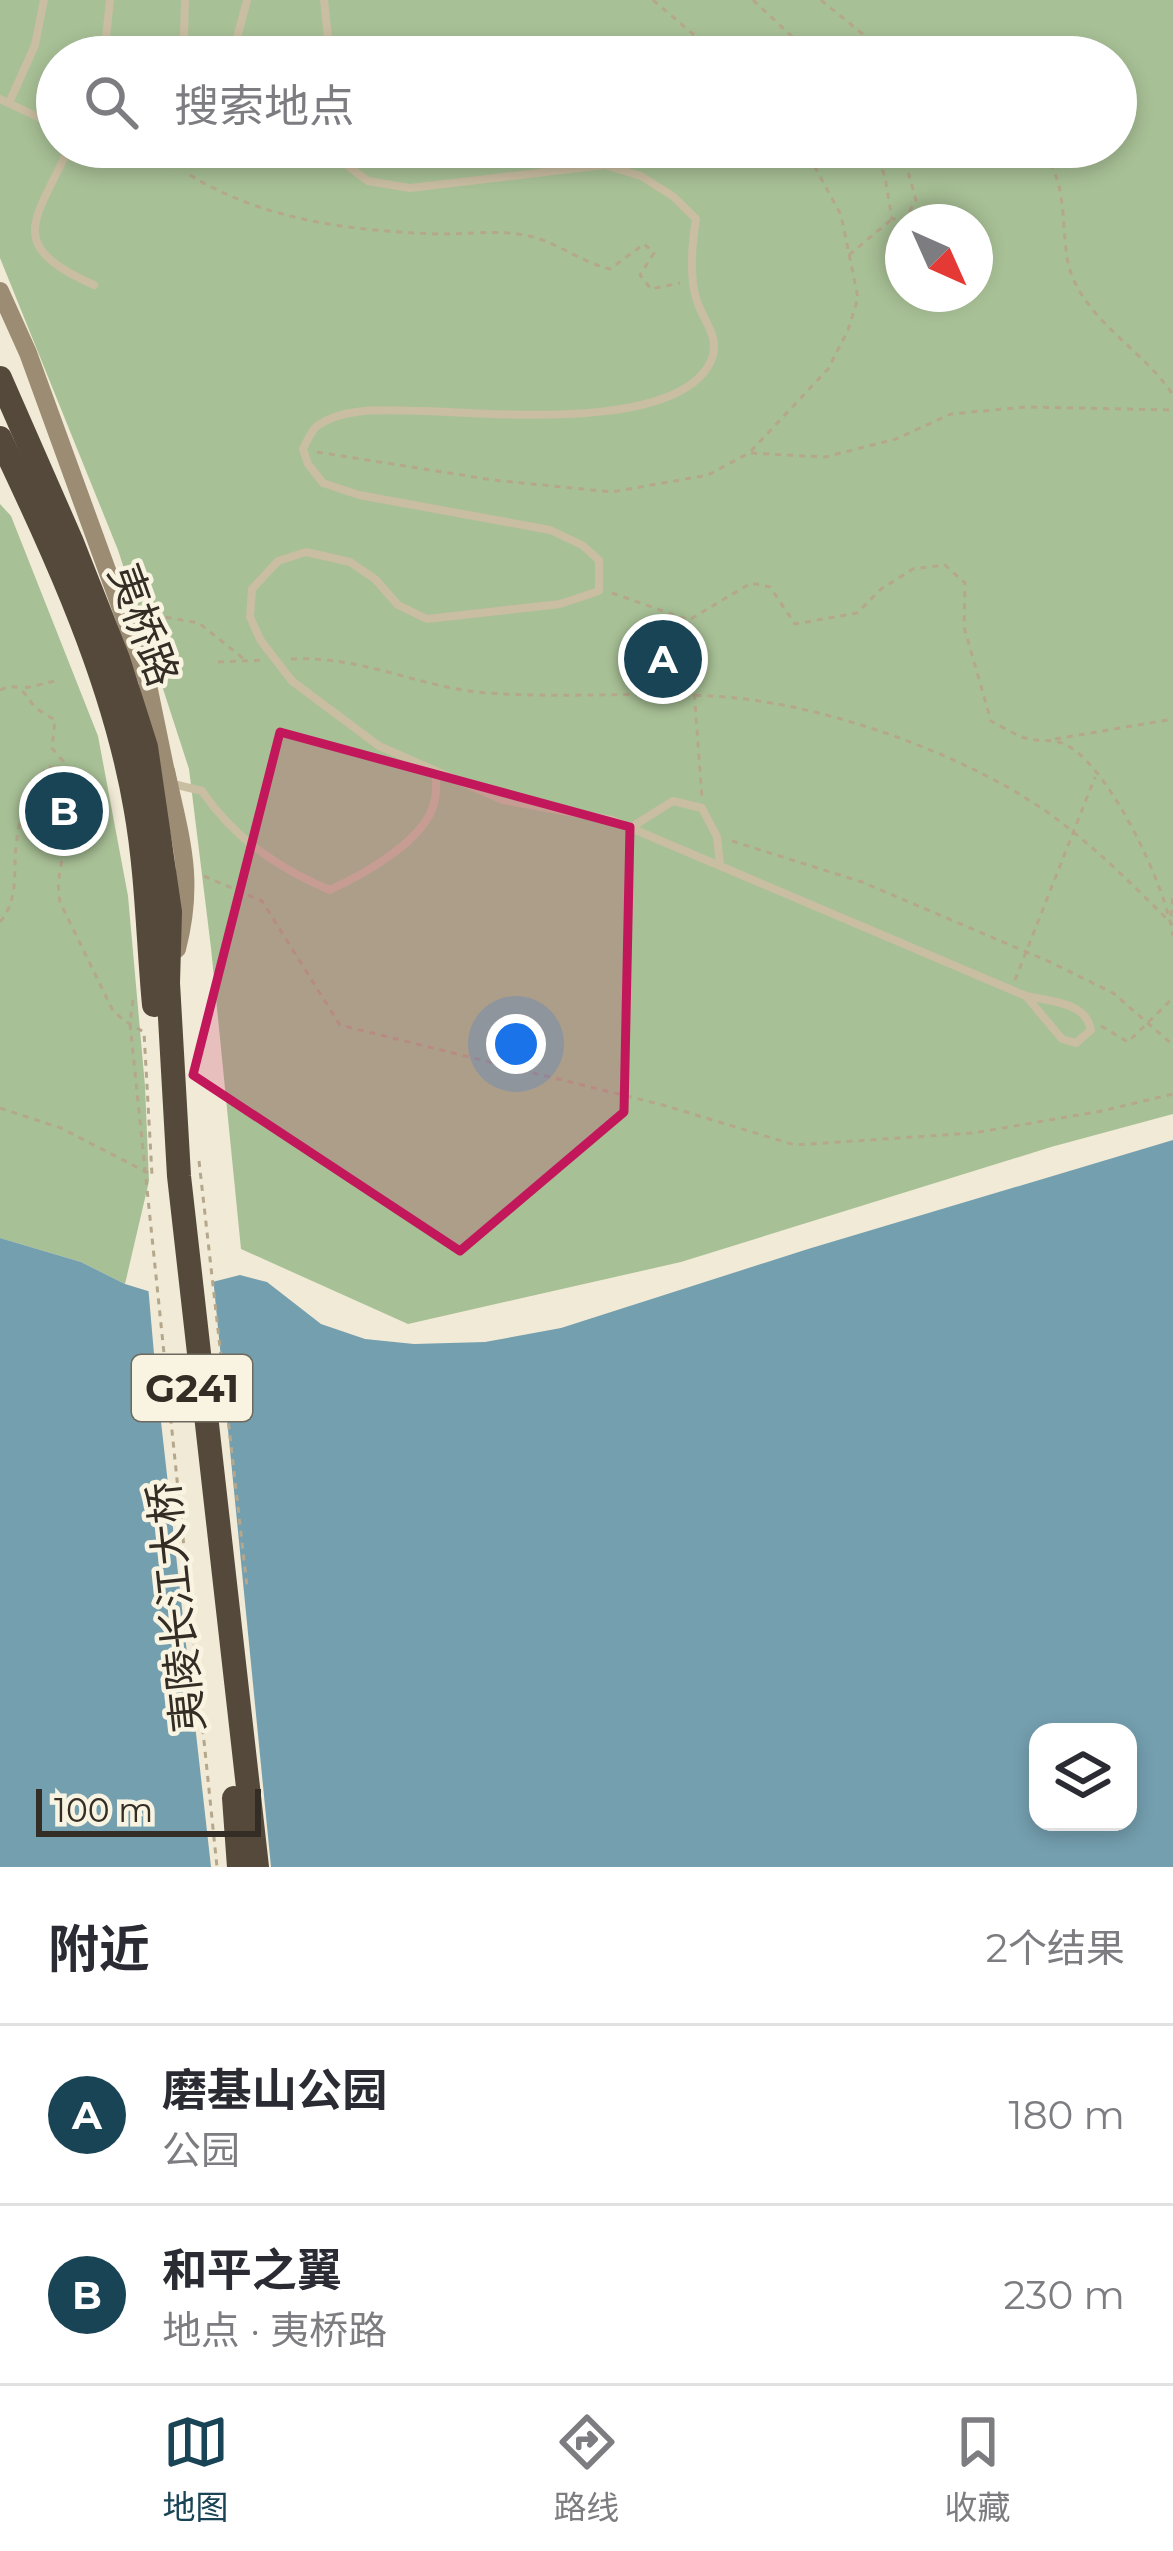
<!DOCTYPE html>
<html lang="zh">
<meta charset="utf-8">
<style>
body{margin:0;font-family:Montserrat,"Noto Sans SC",sans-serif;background:#f7f7f7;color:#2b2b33}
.controls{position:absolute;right:36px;bottom:36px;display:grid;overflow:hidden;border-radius:24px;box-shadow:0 6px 18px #0003}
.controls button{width:108px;height:108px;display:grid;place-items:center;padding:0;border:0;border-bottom:3px solid #e1e1e2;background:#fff;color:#2b2b33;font:60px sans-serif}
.compass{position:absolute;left:885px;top:204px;width:108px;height:108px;border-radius:50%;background:#fff;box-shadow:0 6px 18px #0003;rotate:135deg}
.scale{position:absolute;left:36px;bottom:30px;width:225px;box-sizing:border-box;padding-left:12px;border:6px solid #332d25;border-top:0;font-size:33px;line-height:42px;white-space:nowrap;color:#332d25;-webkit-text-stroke:9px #f9f4e2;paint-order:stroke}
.you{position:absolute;left:516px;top:1044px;width:42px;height:42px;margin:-30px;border:9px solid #fff;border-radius:50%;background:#1a73e8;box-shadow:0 0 0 18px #1a73e833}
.badge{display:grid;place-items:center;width:78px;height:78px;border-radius:50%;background:#194455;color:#fff;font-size:39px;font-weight:700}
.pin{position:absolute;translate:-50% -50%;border:6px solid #fff;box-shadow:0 3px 12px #0006}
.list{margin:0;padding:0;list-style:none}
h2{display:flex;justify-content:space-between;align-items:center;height:156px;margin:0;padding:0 48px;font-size:51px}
h2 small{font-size:39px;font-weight:400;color:#7c7c81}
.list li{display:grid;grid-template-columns:78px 1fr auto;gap:36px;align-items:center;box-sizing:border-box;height:180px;padding:0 48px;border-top:3px solid #e1e1e2}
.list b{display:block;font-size:45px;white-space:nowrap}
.list p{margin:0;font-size:39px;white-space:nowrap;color:#7c7c81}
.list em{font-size:39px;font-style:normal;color:#7c7c81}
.icon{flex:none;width:66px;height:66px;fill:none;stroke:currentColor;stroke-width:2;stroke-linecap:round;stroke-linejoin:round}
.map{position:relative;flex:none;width:1173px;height:1867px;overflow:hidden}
.search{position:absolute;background:#fff;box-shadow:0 6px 18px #0003;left:36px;right:36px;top:36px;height:132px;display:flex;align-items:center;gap:30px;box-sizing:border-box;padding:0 42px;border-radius:66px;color:#7c7c81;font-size:45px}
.sheet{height:516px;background:#fff}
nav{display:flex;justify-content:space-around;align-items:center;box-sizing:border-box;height:168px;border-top:3px solid #e1e1e2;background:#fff;font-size:33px;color:#7c7c81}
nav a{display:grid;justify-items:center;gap:6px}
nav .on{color:#194455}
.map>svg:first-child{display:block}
.green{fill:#a8c096;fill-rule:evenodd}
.water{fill:#749faf;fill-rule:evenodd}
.pier{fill:#f1ead6}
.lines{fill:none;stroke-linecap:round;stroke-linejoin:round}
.path{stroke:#b5a78c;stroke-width:3;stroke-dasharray:6 6;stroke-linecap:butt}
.lane{stroke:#c9bda2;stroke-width:8}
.secondary{stroke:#9c8c73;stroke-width:18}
.highway{stroke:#55493b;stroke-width:24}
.marked{fill:#c2185b;fill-opacity:0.2;stroke:#c2185b;stroke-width:9;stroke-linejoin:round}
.labels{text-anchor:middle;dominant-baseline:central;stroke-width:9;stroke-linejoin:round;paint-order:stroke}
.shield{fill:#f9f4e2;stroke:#6e695e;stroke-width:3}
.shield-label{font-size:39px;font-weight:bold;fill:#332d25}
.street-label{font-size:42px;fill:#332d25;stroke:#f9f4e2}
</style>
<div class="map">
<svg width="1173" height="1867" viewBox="0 0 1173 1867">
<rect width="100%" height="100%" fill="#f1ead6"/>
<!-- green -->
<g class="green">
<path d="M0 0H1173V1114L1051 1147 681 1262 408 1324 241 1249 211 948 189 769 118 550 0 258ZM57 57H1116V147H57ZM903 222H975V294H903Z"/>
<path d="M0 504 11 516 98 736 128 896 145 1086 149 1181 125 1284 81 1262 0 1238Z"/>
</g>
<!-- water -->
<path class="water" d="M1173 1140V1867H0V1238L81 1262 125 1284 161 1295 240 1275 267 1282 321 1324 365 1339 414 1344 485 1342 561 1328 808 1249ZM1038 1732H1128V1822H1038Z"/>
<!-- pier -->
<path class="pier" d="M213 1277 271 1867H211L156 1377 148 1285 162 1289Z"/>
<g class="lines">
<!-- path -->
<g class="path">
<path d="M653 0 720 57"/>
<path d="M753 0 814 57"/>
<path d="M821 0 891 57"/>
<path d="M874 147 885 177 892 219H905L916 200 901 147"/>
<path d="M1033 147C1074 170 1057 239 1072 276 1092 325 1145 352 1173 395"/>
<path d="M190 175C265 221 353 231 440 234 467 234 497 230 524 235 555 240 579 262 610 269L644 244 654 253 640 275 651 289 680 283"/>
<path d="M849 255 891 220"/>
<path d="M751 451 828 369 848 330 858 298 841 215 804 147"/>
<path d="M317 452 493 480 612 492 708 475 749 453 825 457 896 439 951 414 1026 407 1173 410"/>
<path d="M612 593 689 620 751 583 770 587 795 624 857 613 881 589 913 569 945 565 965 583 964 627 991 721C1001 726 1013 734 1025 738 1041 743 1055 737 1070 747 1113 774 1166 887 1173 936"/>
<path d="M142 613 199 623 245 660"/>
<path d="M689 622 702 798"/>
<path d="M291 659C362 655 422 689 489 693 571 699 653 690 736 698 836 708 978 759 1058 820 1100 852 1136 888 1173 925"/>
<path d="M218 662 264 660"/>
<path d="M25 688 59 680"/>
<path d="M0 690C18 683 21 688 31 702 36 710 47 715 55 720L52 748 63 761 57 768"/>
<path d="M1055 739 1173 719"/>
<path d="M732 841 862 882 1050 962 1113 993 1173 1045"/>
<path d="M204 876 262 901 340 1025 663 1105 795 1145 973 1133 1097 1112 1173 1094"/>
<path d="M1171 916 1173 894"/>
<path d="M0 922C19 899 13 874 16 846 19 815 28 789 48 766L55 769"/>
<path d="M1015 980 1095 777"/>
<path d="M133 1000 130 1024 217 1867"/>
<path d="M1101 1026 1128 1042 1173 998"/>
<path d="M0 1108 61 1128 152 1175 144 1032 123 1020 112 1009 60 902C50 855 97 798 56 770"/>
<path d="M199 1161 247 1587"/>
</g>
<!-- lane -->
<g class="lane">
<path d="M324 0 330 57"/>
<path d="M104 57 110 0"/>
<path d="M179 57 184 36 185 0"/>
<path d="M232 57 247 0"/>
<path d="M0 99 57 126"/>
<path d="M9 103 35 45 44 0"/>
<path d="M69 147C37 220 2 244 94 285"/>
<path d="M107 147C140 160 182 178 209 147"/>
<path d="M337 147 344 163 368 181 410 188 605 165 641 176 674 197 696 219C692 244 689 278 697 301 704 323 721 337 711 361 678 432 491 413 425 411 392 411 346 405 317 426 311 431 307 441 303 449L308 464 323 483 359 495 550 530 582 545 599 560V591L560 604 427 619 398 605 375 579 350 562 306 552 278 561 252 589 250 617 261 641 292 681 379 746 503 800 612 820 1026 996C1050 1001 1086 1002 1091 1030L1076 1043 1062 1039 1026 996"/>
<path d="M169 783 202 791C233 837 279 869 330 890 362 875 425 841 434 803 437 794 436 782 436 773"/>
<path d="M630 828 673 801 702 808 717 837 720 865"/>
</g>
<!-- secondary -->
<g class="secondary">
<path d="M0 291 28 353 147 680 168 782"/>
<path d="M166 771C181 840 195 879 177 949"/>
</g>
<!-- highway -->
<g class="highway">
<path d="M0 378 71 540 118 659 146 747 170 912 168 983 179 1176 257 1867"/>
<path d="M0 438C56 557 114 680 136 811 147 874 148 941 154 1005"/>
<path d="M234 1798 239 1867"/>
</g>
</g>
<!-- marked area -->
<path class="marked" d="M280 732 630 827 624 1112 460 1251 193 1075Z"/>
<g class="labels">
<!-- shield labels -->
<rect class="shield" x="132" y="1355" width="120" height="66" rx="9"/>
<g class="shield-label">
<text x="192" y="1388">G241</text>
</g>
<!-- street labels -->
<g class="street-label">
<text transform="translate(144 625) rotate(70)">夷桥路</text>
<text transform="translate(176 1607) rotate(-96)">夷陵长江大桥</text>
</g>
</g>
</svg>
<div class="controls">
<button><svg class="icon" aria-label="layers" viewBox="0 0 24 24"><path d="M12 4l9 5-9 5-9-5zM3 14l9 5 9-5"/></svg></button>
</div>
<svg class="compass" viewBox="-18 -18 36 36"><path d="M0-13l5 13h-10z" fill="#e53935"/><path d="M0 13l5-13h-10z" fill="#7c7c81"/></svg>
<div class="scale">100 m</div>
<div class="you"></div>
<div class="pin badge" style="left:663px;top:659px">A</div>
<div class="pin badge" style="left:64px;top:811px">B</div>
<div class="search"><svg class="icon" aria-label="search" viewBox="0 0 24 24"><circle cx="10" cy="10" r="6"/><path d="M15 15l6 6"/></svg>搜索地点</div>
</div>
<section class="sheet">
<h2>附近<small>2个结果</small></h2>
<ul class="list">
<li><span class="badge">A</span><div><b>磨基山公园</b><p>公园</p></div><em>180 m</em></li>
<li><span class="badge">B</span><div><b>和平之翼</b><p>地点 · 夷桥路</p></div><em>230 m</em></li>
</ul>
</section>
<nav>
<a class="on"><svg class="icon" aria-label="map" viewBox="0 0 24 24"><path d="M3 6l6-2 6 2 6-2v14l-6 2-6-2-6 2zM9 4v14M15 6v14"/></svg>地图</a>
<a><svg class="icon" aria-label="directions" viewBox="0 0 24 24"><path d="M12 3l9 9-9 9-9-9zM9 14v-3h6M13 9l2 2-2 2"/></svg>路线</a>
<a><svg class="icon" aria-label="saved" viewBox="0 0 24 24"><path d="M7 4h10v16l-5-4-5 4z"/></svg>收藏</a>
</nav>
